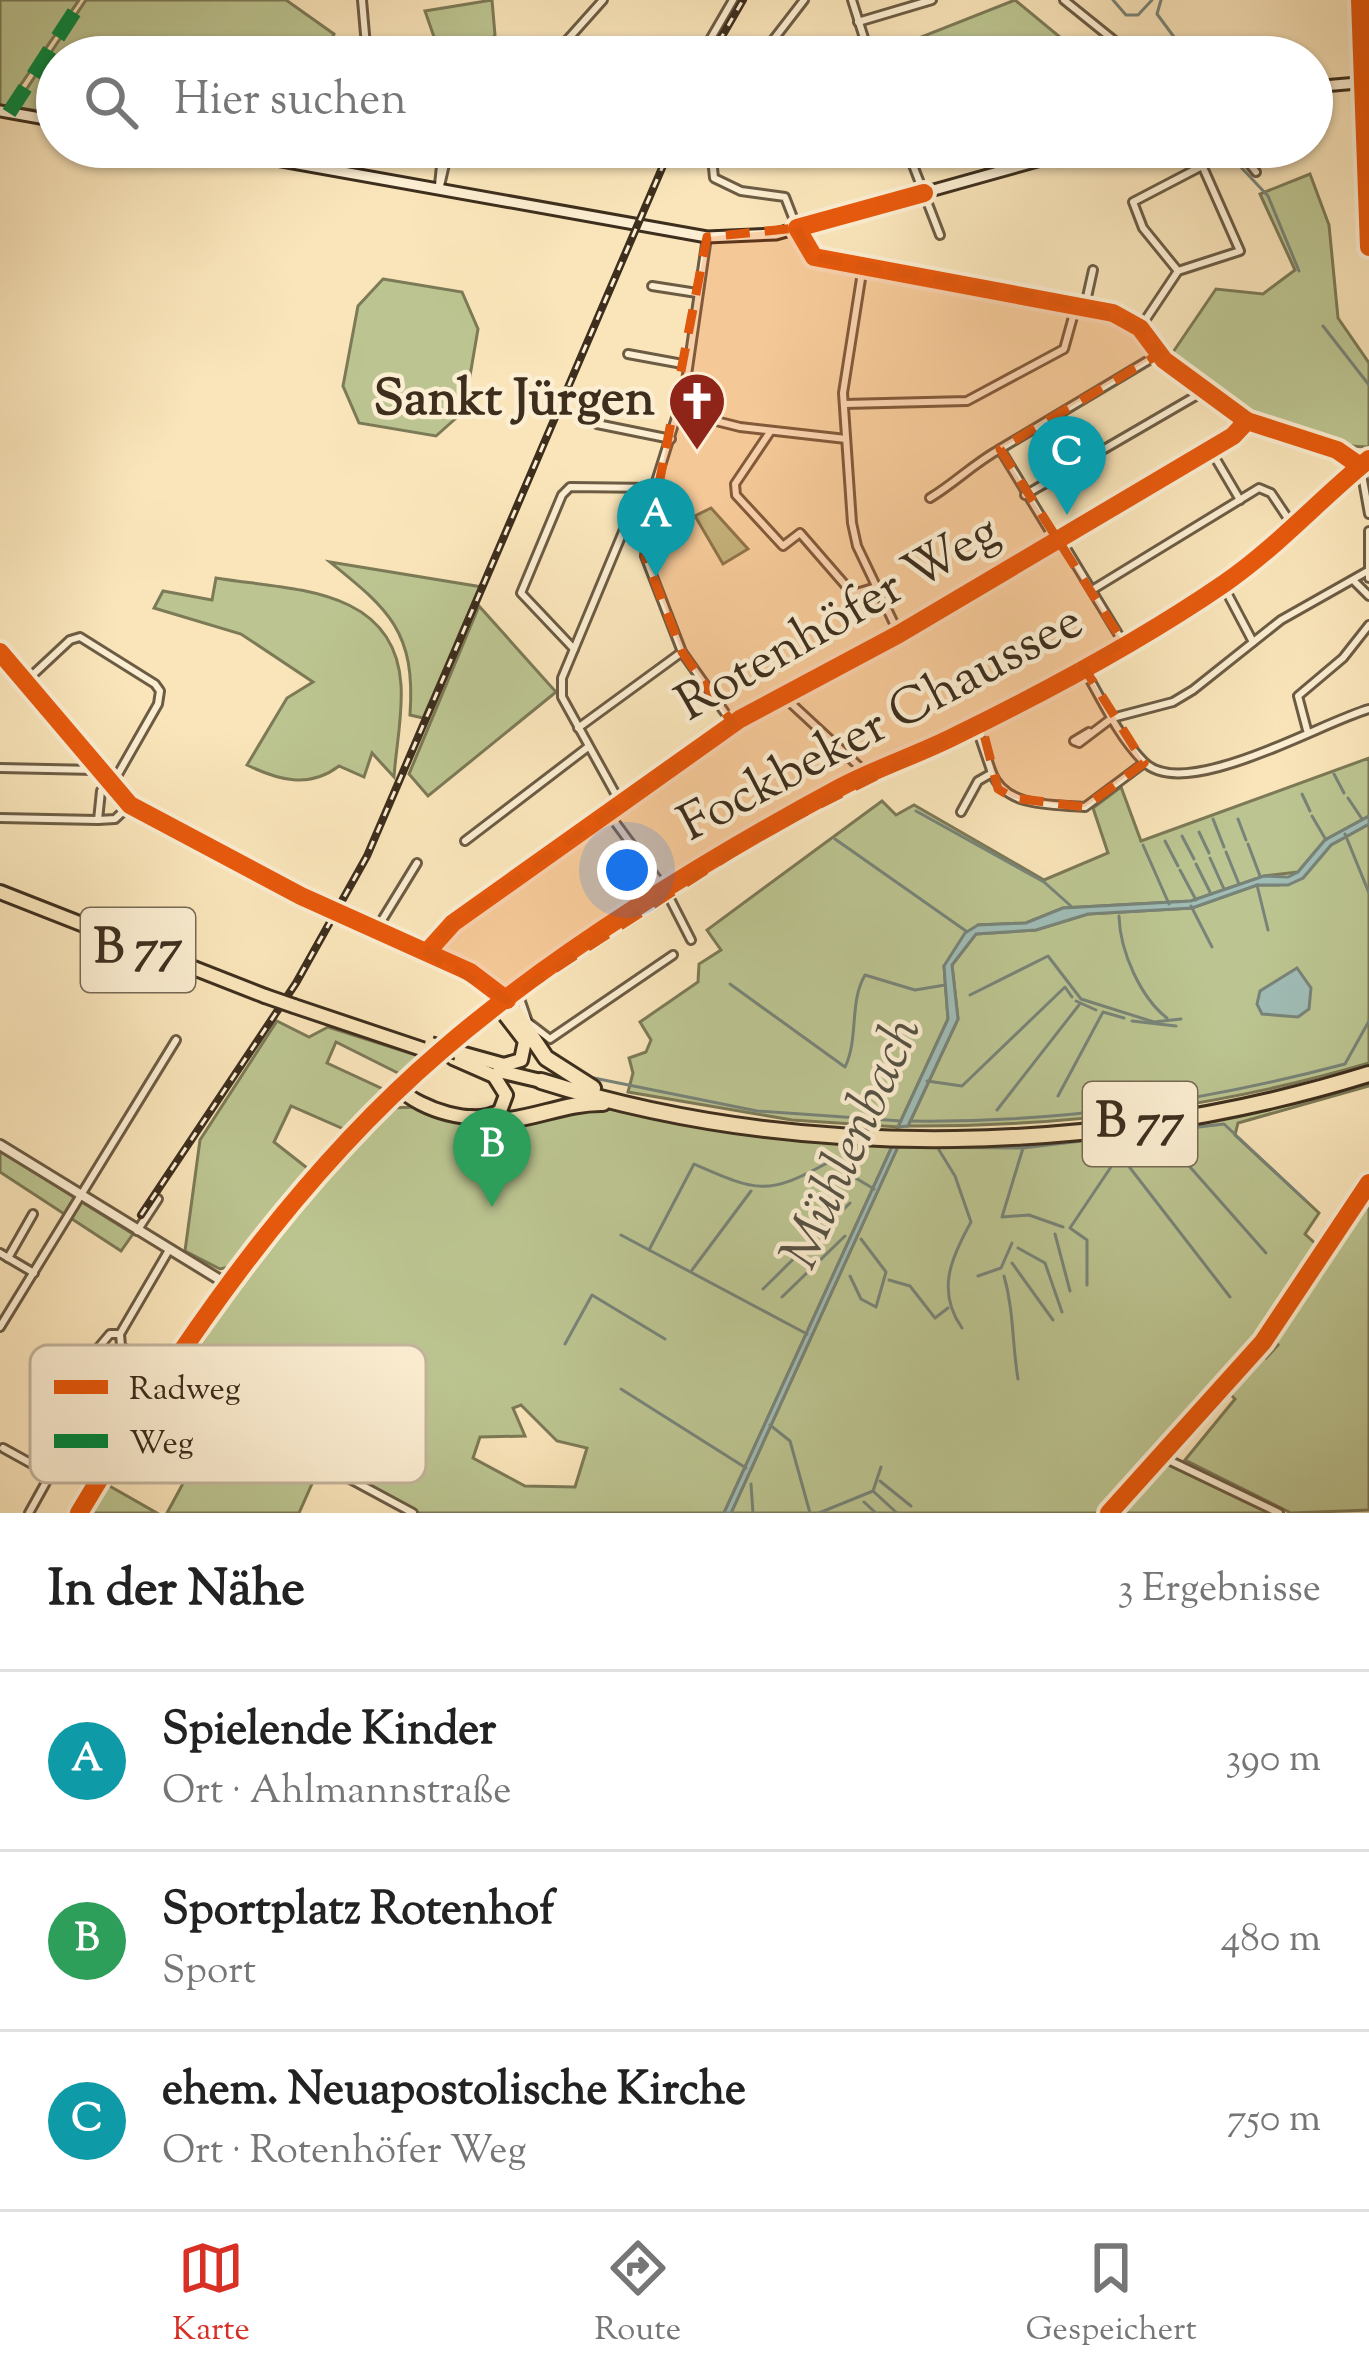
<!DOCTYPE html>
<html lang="de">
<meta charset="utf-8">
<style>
body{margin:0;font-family:"Sorts Mill Goudy",serif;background:#f6f6f6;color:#222}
.you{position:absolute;left:627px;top:870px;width:42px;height:42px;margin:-30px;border:9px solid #fff;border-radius:50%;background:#1a73e8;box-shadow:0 0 0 18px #1a73e833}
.badge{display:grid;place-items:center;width:78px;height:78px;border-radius:50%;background:#d93025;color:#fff;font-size:39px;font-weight:700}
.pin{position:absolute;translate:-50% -99px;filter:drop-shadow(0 3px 6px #0008)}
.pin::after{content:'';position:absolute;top:63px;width:42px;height:36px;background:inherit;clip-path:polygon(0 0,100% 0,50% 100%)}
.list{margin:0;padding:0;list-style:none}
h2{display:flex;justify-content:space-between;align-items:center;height:156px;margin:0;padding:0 48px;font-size:51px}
h2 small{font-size:39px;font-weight:400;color:#767676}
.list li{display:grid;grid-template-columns:78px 1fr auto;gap:36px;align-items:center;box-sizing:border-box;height:180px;padding:0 48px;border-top:3px solid #e0e0e0}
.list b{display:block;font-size:45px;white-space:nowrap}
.list p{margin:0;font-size:39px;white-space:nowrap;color:#767676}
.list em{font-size:39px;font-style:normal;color:#767676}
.icon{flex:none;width:66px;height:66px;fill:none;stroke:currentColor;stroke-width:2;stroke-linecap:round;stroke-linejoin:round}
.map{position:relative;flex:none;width:1369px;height:1513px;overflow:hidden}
.search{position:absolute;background:#fff;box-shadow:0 3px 9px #0004;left:36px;right:36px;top:36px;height:132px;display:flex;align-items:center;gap:30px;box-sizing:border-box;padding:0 42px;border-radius:66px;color:#767676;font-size:45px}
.sheet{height:696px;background:#fff}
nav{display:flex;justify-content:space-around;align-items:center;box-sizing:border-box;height:168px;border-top:3px solid #e0e0e0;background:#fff;font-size:33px;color:#767676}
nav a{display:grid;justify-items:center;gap:6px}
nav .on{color:#d93025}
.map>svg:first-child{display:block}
.green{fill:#bcc591;stroke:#7c7a57;stroke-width:3;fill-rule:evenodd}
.water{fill:#a0bdb7;stroke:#788479;stroke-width:3}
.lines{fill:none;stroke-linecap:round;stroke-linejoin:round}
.stream{stroke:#788479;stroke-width:3}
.minor-casing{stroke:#6c5c44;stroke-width:12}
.tertiary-casing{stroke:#6c5c44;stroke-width:14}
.secondary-casing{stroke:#3d2e1d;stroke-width:15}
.primary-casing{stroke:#3d2e1d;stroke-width:18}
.trunk-casing{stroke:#3d2e1d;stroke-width:20}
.minor{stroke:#fceed2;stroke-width:6}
.tertiary{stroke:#fceed2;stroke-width:8}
.secondary{stroke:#fceed2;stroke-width:9}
.primary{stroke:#fae5ba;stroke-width:12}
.trunk{stroke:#fae5ba;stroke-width:14}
.rail-casing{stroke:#3d2e1d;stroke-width:8}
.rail{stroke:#fceed2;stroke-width:3;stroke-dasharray:9;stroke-linecap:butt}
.primary-bridge-casing{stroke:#3d2e1d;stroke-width:18;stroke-linecap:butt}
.primary-bridge{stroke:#fae5ba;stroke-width:12}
.quiet{stroke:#00873e;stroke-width:15;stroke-dasharray:30 15;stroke-linecap:butt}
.cycleway-casing{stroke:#fceed2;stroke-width:26}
.cycleway{stroke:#e8590c;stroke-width:18}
.marked{fill:#df570d;fill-opacity:0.2;stroke:#df570d;stroke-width:9;stroke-dasharray:24 15;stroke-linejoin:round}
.labels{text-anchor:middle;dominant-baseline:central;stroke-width:9;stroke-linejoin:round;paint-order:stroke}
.shield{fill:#fceed2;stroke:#766853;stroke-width:3}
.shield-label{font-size:48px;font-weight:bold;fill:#3d2e1d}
.poi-label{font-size:51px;font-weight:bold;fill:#3d2e1d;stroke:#fceed2;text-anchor:end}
.street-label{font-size:51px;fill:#3d2e1d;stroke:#fceed2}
.water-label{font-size:54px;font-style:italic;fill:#565244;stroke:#fceed2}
.key{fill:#fceed2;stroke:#c3b49c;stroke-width:3}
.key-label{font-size:33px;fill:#3d2e1d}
</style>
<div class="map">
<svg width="1369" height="1513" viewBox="0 0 1369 1513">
<rect width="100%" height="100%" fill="#fae5ba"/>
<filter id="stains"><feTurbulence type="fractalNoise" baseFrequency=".00167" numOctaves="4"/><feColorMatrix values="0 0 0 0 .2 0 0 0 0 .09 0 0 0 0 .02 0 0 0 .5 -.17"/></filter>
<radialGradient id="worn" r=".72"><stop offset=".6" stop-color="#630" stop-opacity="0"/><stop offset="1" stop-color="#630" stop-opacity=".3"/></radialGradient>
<!-- green -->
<g class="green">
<path d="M0 0H79L6 106 0 105Z"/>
<path d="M86 0H286L334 34 323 57H57V114L20 108 18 102Z"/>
<path d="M492 0 495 35 479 57H441L425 11Z"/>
<path d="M1015 0 1066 42 1063 57H922L916 39Z"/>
<path d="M1310 174 1329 225 1338 318 1369 363V447C1295 446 1229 398 1169 358L1216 289 1263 294 1295 270 1260 194Z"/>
<path d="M383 279 462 292 478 329 464 411 436 436 359 423 343 386 358 306Z"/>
<path d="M711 508 748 549 723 564 695 516Z"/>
<path d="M330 562 482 587 423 718 410 715C416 631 388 609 330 562Z"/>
<path d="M216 578C287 590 395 585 401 685 403 715 396 747 394 777L372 753 364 777 339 766C309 789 278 780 247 765L287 698 313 682 241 634 154 608 163 591 212 600Z"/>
<path d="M479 606 556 692 428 796 409 774Z"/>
<path d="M1369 758V816L1325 840 1298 872 1264 876 1191 901 1063 908 1026 923 978 925 944 966 948 1019 898 1127 792 1120 628 1092 633 1073 629 1058 646 1052 651 1040 640 1022 698 982 699 964 721 950 707 930 882 801 896 815 914 805 1044 880 1108 853 1093 808 1121 787 1141 841Z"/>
<path d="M1369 824V1063C1217 1108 1066 1127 908 1126L958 1019 952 965 976 934 1036 930 1088 914 1192 908 1257 885H1279L1303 878 1331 845Z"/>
<path d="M277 1021 309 1037 328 1027 419 1056 400 1074 336 1042 327 1063 385 1090 346 1130 291 1106 274 1142 311 1171 229 1267 220 1269 185 1251 200 1140Z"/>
<path d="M1369 1078V1086L1238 1123 1235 1135 1319 1213 1305 1234 1319 1247 1260 1335 1100 1513H731L901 1140 1099 1133Z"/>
<path d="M592 1105 895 1140 724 1513H417L178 1383C235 1282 305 1193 385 1108L420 1107 480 1123ZM521 1405 557 1441 587 1448 575 1487 525 1486 473 1458 480 1437 525 1436 513 1408Z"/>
<path d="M0 1151 133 1234 121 1251 0 1172Z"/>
<path d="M1369 1189V1510L1291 1513 1185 1460 1235 1399 1226 1390 1258 1351 1266 1358 1278 1345 1271 1336Z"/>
<path d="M220 1415 319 1468 299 1513H167Z"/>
<path d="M1161 1459 1274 1513H1112Z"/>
<path d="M106 1484 157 1513H88Z"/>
</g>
<!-- water -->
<g class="water">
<path d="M1369 816V824L1331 845 1303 878 1288 885H1257L1192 908 1088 914 1036 930 976 934 952 965 958 1019 908 1126 898 1127 948 1019 944 966 965 933 978 925 1026 923 1063 908 1191 901 1264 876 1288 877 1298 872 1325 840Z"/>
<path d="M1297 968 1311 988 1309 1009 1298 1017 1262 1014 1257 1004 1260 991Z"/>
<path d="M895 1140H901L731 1513H724Z"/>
</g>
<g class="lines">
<!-- stream -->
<g class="stream">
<path d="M1113 0 1126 15H1138L1152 0"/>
<path d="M1161 0 1157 14 1177 41V57"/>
<path d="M1222 147 1268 196 1299 271"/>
<path d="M1323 326 1369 385"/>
<path d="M1334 774 1344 793"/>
<path d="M1302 794 1310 811"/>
<path d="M1348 798 1362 819"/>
<path d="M916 811 1044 882 1072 907"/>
<path d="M1312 816 1326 840"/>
<path d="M1213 819 1224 847"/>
<path d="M1238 819 1246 840"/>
<path d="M1199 832 1209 853"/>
<path d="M1345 834 1369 893"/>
<path d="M1182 836 1194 859"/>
<path d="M835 839 966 931"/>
<path d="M1165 841 1178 866"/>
<path d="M1248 844 1260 876"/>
<path d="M1143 845 1169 904"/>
<path d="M1226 852 1239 884"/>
<path d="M1210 858 1224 889"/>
<path d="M1196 864 1211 894"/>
<path d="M1180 870 1196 900"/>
<path d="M1257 885 1268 930"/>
<path d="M1191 906 1212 947"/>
<path d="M1119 916C1120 952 1141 998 1167 1018"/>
<path d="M730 984 845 1067C859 1038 849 1002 865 975L915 990 945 985"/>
<path d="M970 995 1048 956 1081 999 1154 1022 1181 1019"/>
<path d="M1076 1001 1096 1010"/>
<path d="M1132 1021 1176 1026"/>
<path d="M584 1076 757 1111 901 1121"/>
<path d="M927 1081 962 1086 1065 987 1072 997"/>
<path d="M1058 1096 1103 1012 1124 1018"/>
<path d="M997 1110 1079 1005"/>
<path d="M910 1121C1060 1123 1201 1102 1345 1064L1369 1021"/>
<path d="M1160 1133 1266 1253"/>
<path d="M1110 1142 1230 1297"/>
<path d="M895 1147 1023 1148 1224 1124 1305 1200"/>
<path d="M1023 1148 1002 1217 1029 1215 1063 1227"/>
<path d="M939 1150 955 1176 971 1222C951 1258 936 1291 962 1328"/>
<path d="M1055 1234 1070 1291"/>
<path d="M621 1235 807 1334"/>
<path d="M1018 1248 1045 1263 1062 1312"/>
<path d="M649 1250 694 1164C758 1192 767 1196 829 1162L874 1189"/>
<path d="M1012 1263 1053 1320"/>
<path d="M692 1270 751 1191"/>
<path d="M850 1276 861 1299 876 1307 886 1272 861 1239"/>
<path d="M978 1276 1001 1268 1012 1243"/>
<path d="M1004 1276C1014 1311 1012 1343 1018 1379"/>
<path d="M889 1280 910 1286 935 1318 948 1308"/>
<path d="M1087 1285V1240L1070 1228 1119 1155"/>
<path d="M763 1289 850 1203"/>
<path d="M782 1297 845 1236"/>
<path d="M565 1344 592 1295 665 1339"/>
<path d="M621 1389 746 1468"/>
<path d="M770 1425 790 1441 810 1513"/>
<path d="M880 1481 911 1506"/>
<path d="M751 1484 753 1513"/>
<path d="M873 1491 897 1513"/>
<path d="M864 1502 876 1513"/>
<path d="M819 1513 873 1491 881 1467"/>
</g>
<defs>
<g id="minor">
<path d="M362 0 367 57"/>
<path d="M852 0 870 57"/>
<path d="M1064 0 1121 46 1131 44 1138 57"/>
<path d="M858 22 932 0"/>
<path d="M552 57 603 0"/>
<path d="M700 57 733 0"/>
<path d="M760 57 804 0"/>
<path d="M711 147 714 178 741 191 785 197 797 228"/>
<path d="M906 147 940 235"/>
<path d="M1236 147 1256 172"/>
<path d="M439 185 443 147"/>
<path d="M439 190 449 147"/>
<path d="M707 237 685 389 654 488 645 556 682 652 733 724"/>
<path d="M863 266 843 393 852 523 857 546 899 634"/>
<path d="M1178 271 1143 228 1133 202 1202 166"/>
<path d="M652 286 697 293"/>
<path d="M1085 306 1093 270"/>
<path d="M1140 328 1178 271 1240 251 1194 147"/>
<path d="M628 354 688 365"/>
<path d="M844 404 967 401 1064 349 1076 306"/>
<path d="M680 412 740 427 846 439"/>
<path d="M597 424 671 439"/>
<path d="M770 432 735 484 736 495 783 546 800 533 853 594 876 587"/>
<path d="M1210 449 1240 500"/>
<path d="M1361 469 1369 514"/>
<path d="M1025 495 1206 390"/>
<path d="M930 498C955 483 973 464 1000 449"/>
<path d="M1369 531V578"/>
<path d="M1061 540 1123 642"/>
<path d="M1057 543 1000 449 1159 354"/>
<path d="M1355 582 1369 596"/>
<path d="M1224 587 1253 642"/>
<path d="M1092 590 1259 488 1271 493 1293 526"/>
<path d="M574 649 521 593 562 495 570 487 654 488"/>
<path d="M1084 669C1102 700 1118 736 1144 762 1184 803 1322 722 1369 709"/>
<path d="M25 682 70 640 80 637 155 684 160 691 158 704 117 776 101 791 98 820 115 819 130 805"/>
<path d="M782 695 865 772"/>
<path d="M578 728 682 652"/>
<path d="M1307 730 1298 696 1343 658 1369 625"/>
<path d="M1089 732 1074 741 1079 743 1112 718 1173 702 1193 690 1281 620 1366 572"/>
<path d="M0 768 96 770"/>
<path d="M992 773C1006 808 1052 804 1085 807L1144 763"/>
<path d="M621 804 562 697V678L625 527 645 528"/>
<path d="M961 812 978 781 992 773 977 729"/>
<path d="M609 814 666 891 691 940"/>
<path d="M0 818 98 820"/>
<path d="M465 841 588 747"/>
<path d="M376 930 417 863"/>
<path d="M427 952 453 923 740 719 899 634 1233 436 1246 421"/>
<path d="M518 993 528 1022 550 1039 673 955"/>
<path d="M137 1231 158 1199"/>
<path d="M0 1253 34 1273"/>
<path d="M8 1258 33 1214"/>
<path d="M0 1327 176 1040"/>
<path d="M83 1366 110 1334H120"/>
<path d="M149 1368 121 1346 120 1334 169 1250"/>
<path d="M165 1379 413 1513"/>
<path d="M3 1448 50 1474"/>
<path d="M1158 1455 1279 1513"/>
<path d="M29 1513 70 1439"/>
</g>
<g id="tertiary">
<path d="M1360 0 1369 247"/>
<path d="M797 228 814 257 1113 313 1140 328 1164 360 1247 421 1337 450 1360 465"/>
<path d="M0 652 130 805 301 896 470 972 507 1000"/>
<path d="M0 1145 230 1286"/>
<path d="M1105 1513 1261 1341 1369 1178"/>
</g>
<g id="secondary">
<path d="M1312 87 1369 82"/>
<path d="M0 111 57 121"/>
<path d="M203 147 707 237 776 234 1088 147"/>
</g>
<g id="primary">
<path d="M0 892 265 996"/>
<path d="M294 1006 425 1050"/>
<path d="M457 1052 504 1065 521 1060 525 1041 498 1006"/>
<path d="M499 1071 541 1081"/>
<path d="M400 1089C420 1109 474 1127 500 1111L506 1095 494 1076 453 1058"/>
<path d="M79 1513C178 1347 293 1178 441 1051 554 953 709 858 841 787 879 767 920 754 957 735 1047 691 1142 640 1225 583 1277 547 1320 499 1369 459"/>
</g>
<g id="trunk">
<path d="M507 1000 546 1058 593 1088"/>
<path d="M541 1081C804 1164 1107 1155 1369 1074"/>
<path d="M470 1118C515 1130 557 1102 603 1103"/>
</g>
</defs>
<!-- minor casing -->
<use href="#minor" class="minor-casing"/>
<!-- tertiary casing -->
<use href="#tertiary" class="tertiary-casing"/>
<!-- secondary casing -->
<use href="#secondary" class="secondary-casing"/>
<!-- primary casing -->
<use href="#primary" class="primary-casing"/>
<!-- trunk casing -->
<use href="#trunk" class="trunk-casing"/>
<!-- minor -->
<use href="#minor" class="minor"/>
<!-- tertiary -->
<use href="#tertiary" class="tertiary"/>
<!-- secondary -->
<use href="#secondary" class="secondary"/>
<!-- primary -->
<use href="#primary" class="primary"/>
<!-- trunk -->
<use href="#trunk" class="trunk"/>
<defs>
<g id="rail">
<path d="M710 57 743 0"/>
<path d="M141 1215 296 983 367 856 671 147"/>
</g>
</defs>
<!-- rail casing -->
<use href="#rail" class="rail-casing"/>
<!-- rail -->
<use href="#rail" class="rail"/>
<defs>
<g id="primary-bridge">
<path d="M265 996 294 1006"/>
<path d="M431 1044 457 1052"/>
</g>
</defs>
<!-- primary-bridge casing -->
<use href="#primary-bridge" class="primary-bridge-casing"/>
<!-- primary-bridge -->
<use href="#primary-bridge" class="primary-bridge"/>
<!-- quiet -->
<path class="quiet" d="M9 113 82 0"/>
<defs>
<g id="cycleway">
<path d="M1360 0 1369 247"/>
<path d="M924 193 797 228 814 257 1113 313 1140 328 1164 360 1247 421 1337 450 1360 466"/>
<path d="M0 652 130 805 301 896 470 972 507 1000"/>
<path d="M427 952 453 923 740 719 899 634 1233 436 1247 421"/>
<path d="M79 1513C178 1347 293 1178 441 1051 554 953 709 858 841 787 879 767 920 754 957 735 1047 691 1142 640 1225 583 1277 547 1320 499 1369 459"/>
<path d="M1109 1513 1263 1342 1369 1183"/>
</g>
</defs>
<!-- cycleway casing -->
<use href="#cycleway" class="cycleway-casing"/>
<!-- cycleway -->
<use href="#cycleway" class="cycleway"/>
</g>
<!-- marked area -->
<path class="marked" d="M797 228 811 256 1085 306 1140 328 1159 354 1000 449 1123 642 1083 666 1144 763 1085 807 1013 798 998 789 981 723 761 834 507 1000 427 952 453 923 733 724 682 652 645 556 707 237Z"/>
<!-- icons -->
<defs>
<symbol id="church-pin" viewBox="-11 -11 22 30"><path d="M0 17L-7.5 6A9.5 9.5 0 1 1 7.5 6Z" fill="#8f2418" stroke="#fceed2"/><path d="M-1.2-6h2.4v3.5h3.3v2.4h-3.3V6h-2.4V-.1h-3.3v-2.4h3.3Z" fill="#fff"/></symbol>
</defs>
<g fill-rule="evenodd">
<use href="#church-pin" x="664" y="368" width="66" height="90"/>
</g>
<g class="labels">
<!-- shield labels -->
<g class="shield">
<rect x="81" y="908" width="114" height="84" rx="9"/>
<rect x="1083" y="1082" width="114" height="84" rx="9"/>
</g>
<g class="shield-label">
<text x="138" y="950">B 77</text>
<text x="1140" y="1124">B 77</text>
</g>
<!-- poi labels -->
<g class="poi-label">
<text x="655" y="401">Sankt Jürgen</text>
</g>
<!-- street labels -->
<g class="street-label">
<text transform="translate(839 620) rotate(-30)">Rotenhöfer Weg</text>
<text transform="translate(882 725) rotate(-28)">Fockbeker Chaussee</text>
</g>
<!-- water labels -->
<g class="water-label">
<text transform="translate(854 1144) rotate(-66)">Mühlenbach</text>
</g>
</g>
<!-- legend -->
<rect x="30" y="1345" width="396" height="138" rx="18" class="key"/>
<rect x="54" y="1380" width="54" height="14" fill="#e8590c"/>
<rect x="54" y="1434" width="54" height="14" fill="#00873e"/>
<g class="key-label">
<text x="129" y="1399">Radweg</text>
<text x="129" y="1453">Weg</text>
</g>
<rect width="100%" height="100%" filter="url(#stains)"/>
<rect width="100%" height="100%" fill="url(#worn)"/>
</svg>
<div class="you"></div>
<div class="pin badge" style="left:656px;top:577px;background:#0f9aa8">A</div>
<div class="pin badge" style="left:492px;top:1207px;background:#2e9e5b">B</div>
<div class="pin badge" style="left:1067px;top:515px;background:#0f9aa8">C</div>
<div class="search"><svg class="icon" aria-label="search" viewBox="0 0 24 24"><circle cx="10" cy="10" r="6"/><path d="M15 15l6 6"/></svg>Hier suchen</div>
</div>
<section class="sheet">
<h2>In der Nähe<small>3 Ergebnisse</small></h2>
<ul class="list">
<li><span class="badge" style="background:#0f9aa8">A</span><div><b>Spielende Kinder</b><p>Ort · Ahlmannstraße</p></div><em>390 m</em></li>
<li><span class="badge" style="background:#2e9e5b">B</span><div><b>Sportplatz Rotenhof</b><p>Sport</p></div><em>480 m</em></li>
<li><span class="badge" style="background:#0f9aa8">C</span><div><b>ehem. Neuapostolische Kirche</b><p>Ort · Rotenhöfer Weg</p></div><em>750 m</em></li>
</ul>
</section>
<nav>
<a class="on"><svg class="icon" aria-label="map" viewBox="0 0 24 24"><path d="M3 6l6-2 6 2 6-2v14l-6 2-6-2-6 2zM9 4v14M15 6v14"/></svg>Karte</a>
<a><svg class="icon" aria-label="directions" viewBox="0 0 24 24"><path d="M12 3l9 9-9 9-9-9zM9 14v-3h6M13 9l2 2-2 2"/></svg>Route</a>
<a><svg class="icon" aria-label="saved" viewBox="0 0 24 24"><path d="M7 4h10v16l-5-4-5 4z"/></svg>Gespeichert</a>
</nav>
